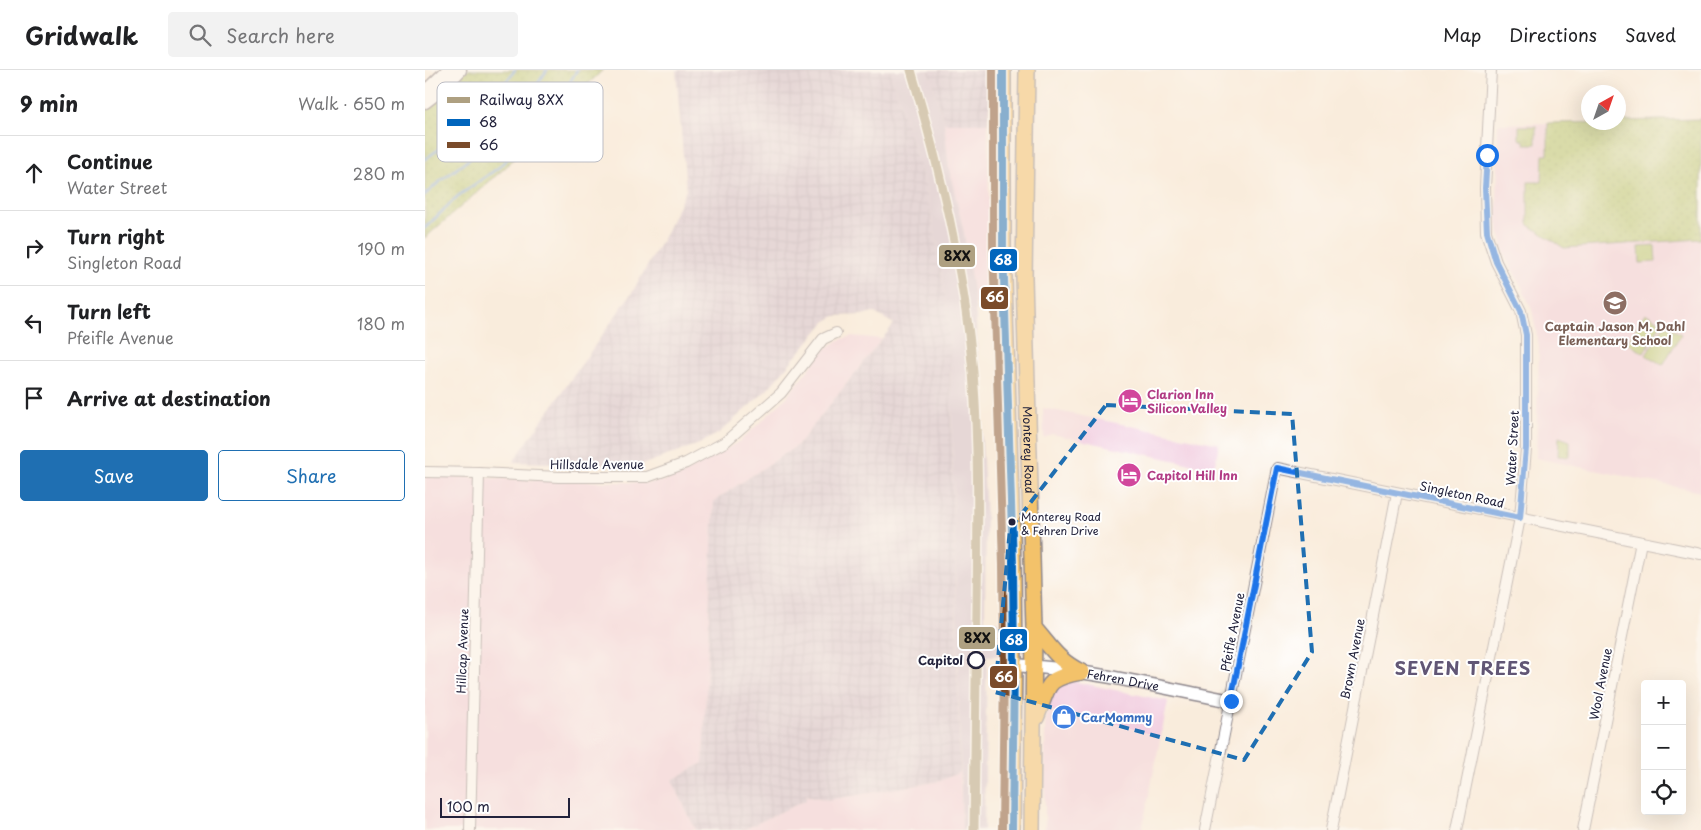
<!DOCTYPE html>
<meta charset="utf-8">
<style>
body{margin:0;font-family:"Playpen Sans",sans-serif;background:#f2f2f2;color:#202124}
.controls{position:absolute;right:15px;bottom:15px;display:grid;overflow:hidden;border-radius:5px;box-shadow:0 5px 20px #0002}
.controls button{width:45px;height:45px;display:grid;place-items:center;padding:0;border:0;border-bottom:1px solid #e0e0e0;background:#fff;color:#202124;font:25px sans-serif}
.compass{position:absolute;left:1156px;top:15px;width:45px;height:45px;border-radius:50%;background:#fff;box-shadow:0 5px 20px #0002;rotate:40deg}
.scale{position:absolute;left:15px;bottom:12px;width:130px;box-sizing:border-box;padding-left:5px;border:2px solid #22223b;border-top:0;font-size:14px;line-height:18px;white-space:nowrap;color:#22223b;-webkit-text-stroke:4px #fff;paint-order:stroke}
.stop{position:absolute;width:15px;height:15px;margin:-11px;border:4px solid #1a73e8;border-radius:50%;background:#fff}
.stop.end{background:#1a73e8;border-color:#fff;box-shadow:0 1px 5px #0008}
.list{margin:0;padding:0;list-style:none}
h2{display:flex;justify-content:space-between;align-items:center;height:65px;margin:0;padding:0 20px;font-size:21px}
h2 small{font-size:16px;font-weight:400;color:#757577}
.list li{display:grid;grid-template-columns:32px 1fr auto;gap:15px;align-items:center;box-sizing:border-box;height:75px;padding:0 20px;border-top:1px solid #e0e0e0}
.list b{display:block;font-size:19px;white-space:nowrap}
.list p{margin:0;font-size:16px;white-space:nowrap;color:#757577}
.list em{font-size:16px;font-style:normal;color:#757577}
.actions{display:flex;gap:10px;padding:15px 20px}
.actions a{flex:1;padding:11px 0;border:1px solid #1f6fb2;border-radius:5px;text-align:center;font-size:18px;color:#1f6fb2}
.actions .main{background:#1f6fb2;color:#fff}
.icon{flex:none;width:28px;height:28px;fill:none;stroke:currentColor;stroke-width:2;stroke-linecap:round;stroke-linejoin:round}
.map{position:relative;flex:none;width:1276px;height:760px;overflow:hidden}
header{display:flex;align-items:center;gap:30px;box-sizing:border-box;height:70px;padding:0 25px;background:#fff;border-bottom:1px solid #e0e0e0}
header strong{font-size:24px}
nav{display:flex;gap:28px;margin-inline-start:auto;font-size:18px}
.search{width:350px;height:45px;background:#f2f2f2;display:flex;align-items:center;gap:12px;box-sizing:border-box;padding:0 18px;border-radius:5px;color:#757577;font-size:19px}
main{display:flex}
aside{flex:1;background:#fff}
.map>svg:first-child{display:block}
.built{fill:#f2cfe0}
.industrial{fill:url(#industrial-grid)}
.railway{fill:#cfbdcf}
.grass{fill:url(#grass-dots);stroke:#6a7452}
.park{fill:url(#park-tufts);stroke:#6a7452}
.pitch{fill:#b2c66a;stroke:#6a7452}
.lines{fill:none;stroke-linecap:round;stroke-linejoin:round}
.stream{stroke:#709fd9;stroke-width:2.5}
.minor-casing{stroke:#8e878c;stroke-width:12}
.tertiary-casing{stroke:#8e878c;stroke-width:15}
.primary-casing{stroke:#8e878c;stroke-width:18}
.minor{stroke:#fff;stroke-width:10}
.tertiary{stroke:#fff;stroke-width:12}
.primary{stroke:#f3c26a;stroke-width:15}
.bus-1-casing{stroke:#fff;stroke-width:11}
.bus-2-casing{stroke:#fff;stroke-width:11}
.bus-1{stroke:#0065bd;stroke-width:8}
.bus-2{stroke:#7a4b2a;stroke-width:8}
.rail-1-casing{stroke:#fff;stroke-width:12}
.rail-1{stroke:#aea081;stroke-width:9}
.route{stroke:#1a73e8;stroke-width:6}
.marked{fill:none;stroke:#1f6fb2;stroke-width:4;stroke-dasharray:10 6;stroke-linejoin:round}
.bus-dot{fill:#22223b;stroke:#fff;stroke-width:2}
.stop-dot{fill:#fff;stroke:#22223b;stroke-width:2.5}
.labels{text-anchor:middle;dominant-baseline:central;stroke-width:4;stroke-linejoin:round;paint-order:stroke}
.bus-label{font-size:11px;fill:#22223b;stroke:#fff;text-anchor:start}
.education-label{font-size:12px;font-weight:bold;fill:#785e54;stroke:#fff}
.hotel-label{font-size:12px;font-weight:bold;fill:#b23c85;stroke:#fff;text-anchor:start}
.street-label{font-size:12px;fill:#22223b;stroke:#fff}
.stop-label{font-size:12px;font-weight:bold;fill:#22223b;stroke:#fff;text-anchor:end}
.shop-label{font-size:12px;font-weight:bold;fill:#366cbe;stroke:#fff;text-anchor:start}
.district-label{font-size:18px;font-weight:bold;letter-spacing:1px;fill:#615675;stroke:#fff}
.key{fill:#fff;stroke:#bdbdc4;stroke-width:1}
.key-label{font-size:14px;fill:#22223b}
.line-badge{stroke:#fff;stroke-width:2}
.badge-label{font-size:14px;text-anchor:middle;font-weight:bold;fill:#fff}
.pale-badge-label{font-size:14px;text-anchor:middle;font-weight:bold;fill:#111}
</style>
<header>
<strong>Gridwalk</strong>
<div class="search"><svg class="icon" aria-label="search" viewBox="0 0 24 24"><circle cx="10" cy="10" r="6"/><path d="M15 15l6 6"/></svg>Search here</div>
<nav><a>Map</a><a>Directions</a><a>Saved</a></nav>
</header>
<main>
<aside>
<h2>9 min<small>Walk · 650 m</small></h2>
<ul class="list">
<li><svg class="icon" aria-label="ahead" viewBox="0 0 24 24"><path d="M12 20V5M6 11l6-6 6 6"/></svg><div><b>Continue</b><p>Water Street</p></div><em>280 m</em></li>
<li><svg class="icon" aria-label="right" viewBox="0 0 24 24"><path d="M7 20v-9h11M14 6l5 5-5 5"/></svg><div><b>Turn right</b><p>Singleton Road</p></div><em>190 m</em></li>
<li><svg class="icon" aria-label="left" viewBox="0 0 24 24"><path d="M17 20v-9H6M10 6l-5 5 5 5"/></svg><div><b>Turn left</b><p>Pfeifle Avenue</p></div><em>180 m</em></li>
<li><svg class="icon" aria-label="arrive" viewBox="0 0 24 24"><path d="M6 21V4h12l-3 4 3 4H6"/></svg><div><b>Arrive at destination</b></div></li>
</ul>
<div class="actions"><a class="main">Save</a><a>Share</a></div>
</aside>
<div class="map">
<svg width="1276" height="760" viewBox="0 0 1276 760">
<defs>
<pattern id="industrial-grid" width="8" height="8" patternUnits="userSpaceOnUse" patternTransform="scale(1.25)"><rect width="8" height="8" fill="#cfbdcf"/><path d="M0 4h8M4 0v8" fill="none" stroke="#b1a2b3"/></pattern>
<pattern id="grass-dots" width="8" height="8" patternUnits="userSpaceOnUse" patternTransform="scale(1.25)"><rect width="8" height="8" fill="#b2c66a"/><path d="M2 2h.1M6 6h.1" fill="none" stroke="#99aa5d" stroke-width="1.8" stroke-linecap="round"/></pattern>
<pattern id="park-tufts" width="24" height="20" patternUnits="userSpaceOnUse" patternTransform="scale(1.25)"><rect width="24" height="20" fill="#b2c66a"/><path d="M3 7l-1-3M5 7V3M7 7l1-3M15 17l-1-3M17 17v-4M19 17l1-3" fill="none" stroke="#99aa5d"/></pattern>
</defs>
<rect width="100%" height="100%" fill="#fff"/>
<filter id="ink" filterUnits="userSpaceOnUse"><feTurbulence type="fractalNoise" baseFrequency=".02" numOctaves="2"/><feDisplacementMap in="SourceGraphic" scale="10" xChannelSelector="R" yChannelSelector="G"/><feConvolveMatrix kernelMatrix="1 2 1 2 8 2 1 2 1" color-interpolation-filters="sRGB"/></filter>
<filter id="wash" filterUnits="userSpaceOnUse"><feTurbulence type="fractalNoise" baseFrequency=".0096" numOctaves="4" result="noise"/><feDisplacementMap in="SourceGraphic" scale="20" xChannelSelector="R" yChannelSelector="G"/><feGaussianBlur stdDeviation="1.12" result="paint"/><feColorMatrix in="noise" values="0 0 0 0 0 0 0 0 0 0 0 0 0 0 0 0 0 1.4 0 .05"/><feComposite in="paint" operator="in"/></filter>
<g filter="url(#wash)">
<rect width="100%" height="100%" fill="#f9ecdc"/>
<!-- built -->
<g class="built">
<path d="M1276 49V422L1111 388 1114 276 1107 240 1096 215 1080 186 1072 152 1073 54 1194 52V51Z"/>
<path d="M519 53H563L565 230 550 234 539 163 524 98Z"/>
<path d="M427 266 457 269 373 375 289 431 278 693 247 710 271 760H0V406L221 413 237 411 256 405 315 371 361 328 400 279 414 270Z"/>
<path d="M618 338 794 374 789 399 627 364 619 368Z"/>
<path d="M642 610 743 631 717 760H620V655L625 623 631 613Z"/>
<path d="M535 702 537 760H318L381 730 380 725 403 730 515 711Z"/>
</g>
<!-- industrial -->
<g class="industrial">
<path d="M251 0H465L500 115 513 182 524 251 535 702 515 711 403 730 381 725V730L318 760H271L247 710 278 693 289 431 373 375 469 254 448 242 437 245 410 246 400 252 342 320 294 363 274 374 216 395 88 392 208 221 240 165 261 120Z"/>
<path d="M503 0H567L563 53H519Z"/>
</g>
<!-- railway -->
<path class="railway" d="M465 0H503L519 53 524 98 539 163 550 234 561 447 560 551 577 552V586H562L559 760H537L524 251 513 182 500 115Z"/>
<!-- grass -->
<g class="grass">
<path d="M40 0H178L118 57 81 97 0 168V38Z"/>
<path d="M1276 49V169L1139 178 1104 155 1103 153V112H1117L1118 85H1123V53L1194 52V51Z"/>
</g>
<!-- park -->
<g class="park">
<path d="M1094 56H1111V74H1100L1099 71 1094 69Z"/>
<path d="M1230 176 1231 192 1215 193 1214 177Z"/>
<path d="M1134 367 1145 371V387L1133 386Z"/>
</g>
<!-- pitch -->
<g class="pitch">
<path d="M1220 243 1237 253 1219 283 1202 273Z"/>
<path d="M1240 254 1256 264 1238 295 1221 285Z"/>
</g>
<g class="lines">
<!-- stream -->
<g class="stream">
<path d="M0 89 27 70 58 42 90 0"/>
<path d="M0 125C14 110 30 101 45 88 75 63 101 33 122 0"/>
<path d="M0 158 33 126 73 98 108 63 138 24 152 0"/>
</g>
</g>
</g>
<g filter="url(#ink)">
<g class="lines">
<defs>
<g id="minor">
<path d="M0 402 54 403 134 407H222L261 393 300 372 356 323 398 269 411 263"/>
<path d="M45 760 54 403"/>
<path d="M780 760 852 398 1276 484"/>
<path d="M906 760 972 423"/>
<path d="M1032 760 1095 448 1101 379V265L1096 241 1071 192 1061 162 1060 118 1066 0"/>
<path d="M1158 760 1216 472"/>
</g>
<g id="tertiary">
<path d="M0 22 23 0"/>
<path d="M0 32 17 19 35 0"/>
<path id="s1" d="M589 595C662 599 735 617 806 631"/>
</g>
<g id="primary">
<path d="M578 0V176L588 495 589 595 587 760"/>
<path id="s2" d="M602 0 599 208 609 558 607 760"/>
<path d="M609 558C626 577 632 590 656 602"/>
<path d="M611 648C625 615 618 609 656 602"/>
</g>
</defs>
<!-- minor casing -->
<use href="#minor" class="minor-casing"/>
<!-- tertiary casing -->
<use href="#tertiary" class="tertiary-casing"/>
<!-- primary casing -->
<use href="#primary" class="primary-casing"/>
<!-- minor -->
<use href="#minor" class="minor"/>
<!-- tertiary -->
<use href="#tertiary" class="tertiary"/>
<!-- primary -->
<use href="#primary" class="primary"/>
<defs>
<path id="bus-1" d="M578 0V176L588 495 589 595 587 760"/>
<path id="bus-2" d="M568 0V176L578 495 579 595 577 760"/>
</defs>
<!-- bus-1 casing -->
<use href="#bus-1" class="bus-1-casing"/>
<!-- bus-2 casing -->
<use href="#bus-2" class="bus-2-casing"/>
<!-- bus-1 -->
<use href="#bus-1" class="bus-1"/>
<!-- bus-2 -->
<use href="#bus-2" class="bus-2"/>
<defs>
<path id="rail-1" d="M486 0C515 99 539 199 548 302 554 378 553 456 552 533 551 608 550 684 549 760"/>
</defs>
<!-- rail-1 casing -->
<use href="#rail-1" class="rail-1-casing"/>
<!-- rail-1 -->
<use href="#rail-1" class="rail-1"/>
</g>
</g>
<g class="lines" filter="url(#ink)">
<!-- route -->
<path class="route" d="M806 631 852 398 1095 448 1101 378V265L1096 241 1071 192 1062 162 1060 118 1062 85"/>
</g>
<!-- marked area -->
<path d="M0 0H1276V760H0ZM681 335 867 344 887 582 819 690 570 622 585 459Z" fill="#f9ecdc" fill-opacity=".55" fill-rule="evenodd"/>
<path class="marked" d="M681 335 867 344 887 582 819 690 570 622 585 459Z"/>
<!-- icons -->
<defs>
<symbol id="school-disc" viewBox="-11 -11 22 22"><circle r="9.5" fill="#8d6e63" stroke="#fff"/><path d="M0-5L7-2L0 1L-7-2ZM-4 1L0 2.5L4 1V4Q0 6-4 4Z" fill="#fff"/></symbol>
<symbol id="hotel-disc" viewBox="-11 -11 22 22"><circle r="9.5" fill="#d1479c" stroke="#fff"/><path d="M-6-4.5h1.5V1H6V5H4.5V3h-9V5H-6ZM-4 0a1.8 1.8 0 1 1 3.6 0ZM.5 0V-2.5h3Q6-2.5 6 0Z" fill="#fff"/></symbol>
<symbol id="shop-disc" viewBox="-11 -11 22 22"><circle r="9.5" fill="#3f7fe0" stroke="#fff"/><path d="M-5-2.5h2.3a2.7 3.5 0 0 1 5.4 0H5L5.5 6h-11ZM-1.5-2.5h3a1.5 2.3 0 0 0-3 0Z" fill="#fff"/></symbol>
</defs>
<g fill-rule="evenodd">
<use href="#school-disc" x="1176" y="219" width="28" height="28"/>
<use href="#hotel-disc" x="691" y="317" width="28" height="28"/>
<use href="#hotel-disc" x="690" y="391" width="28" height="28"/>
<use href="#shop-disc" x="625" y="633" width="28" height="28"/>
</g>
<!-- markers -->
<circle class="bus-dot" cx="587" cy="452" r="4.5"/>
<circle class="stop-dot" cx="551" cy="590" r="8"/>
<g class="labels">
<!-- bus labels -->
<g class="bus-label">
<text x="596" y="446">Monterey Road<tspan x="596" dy="14">&amp; Fehren Drive</tspan></text>
</g>
<!-- education labels -->
<g class="education-label">
<text x="1190" y="256">Captain Jason M. Dahl<tspan x="1190" dy="14">Elementary School</tspan></text>
</g>
<!-- hotel labels -->
<g class="hotel-label">
<text x="722" y="324">Clarion Inn<tspan x="722" dy="14">Silicon Valley</tspan></text>
<text x="722" y="405">Capitol Hill Inn</text>
</g>
<!-- street labels -->
<g class="street-label">
<text transform="translate(1087 378) rotate(-87)">Water Street</text>
<text stroke="none"><textPath href="#s2" startOffset="380">Monterey Road</textPath></text>
<text x="172" y="394">Hillsdale Avenue</text>
<text transform="translate(1037 424) rotate(12)">Singleton Road</text>
<text transform="translate(807 562) rotate(-79)">Pfeifle Avenue</text>
<text transform="translate(37 581) rotate(-88)">Hillcap Avenue</text>
<text transform="translate(927 589) rotate(-79)">Brown Avenue</text>
<text stroke="none"><textPath href="#s1" startOffset="110">Fehren Drive</textPath></text>
<text transform="translate(1175 614) rotate(-79)">Wool Avenue</text>
</g>
<!-- stop labels -->
<g class="stop-label">
<text x="538" y="590">Capitol</text>
</g>
<!-- shop labels -->
<g class="shop-label">
<text x="656" y="647">CarMommy</text>
</g>
<!-- district labels -->
<g class="district-label">
<text x="1038" y="597">SEVEN TREES</text>
</g>
</g>
<!-- legend -->
<rect x="12" y="12" width="166" height="80" rx="8" class="key"/>
<rect x="22" y="27" width="23" height="6" fill="#aea081"/>
<rect x="22" y="49" width="23" height="7" fill="#0065bd"/>
<rect x="22" y="72" width="23" height="6" fill="#7a4b2a"/>
<g class="key-label">
<text x="54" y="35">Railway 8XX</text>
<text x="54" y="57">68</text>
<text x="54" y="80">66</text>
</g>
<g class="line-badge">
<rect x="513" y="174" width="38" height="24" rx="5" fill="#aea081"/>
<rect x="564" y="178" width="29" height="24" rx="5" fill="#0065bd"/>
<rect x="555" y="216" width="29" height="24" rx="5" fill="#7a4b2a"/>
<rect x="533" y="556" width="38" height="24" rx="5" fill="#aea081"/>
<rect x="574" y="558" width="29" height="24" rx="5" fill="#0065bd"/>
<rect x="564" y="595" width="29" height="24" rx="5" fill="#7a4b2a"/>
</g>
<g class="badge-label">
<text x="578" y="195">68</text>
<text x="570" y="232">66</text>
<text x="589" y="575">68</text>
<text x="579" y="612">66</text>
</g>
<g class="pale-badge-label">
<text x="532" y="191">8XX</text>
<text x="552" y="573">8XX</text>
</g>
</svg>
<div class="controls">
<button>+</button>
<button>−</button>
<button><svg class="icon" aria-label="locate" viewBox="0 0 24 24"><circle cx="12" cy="12" r="6"/><path d="M12 2v4M12 18v4M2 12h4M18 12h4"/></svg></button>
</div>
<svg class="compass" viewBox="-18 -18 36 36"><path d="M0-13l5 13h-10z" fill="#e53935"/><path d="M0 13l5-13h-10z" fill="#757577"/></svg>
<div class="scale">100 m</div>
<div class="stop" style="left:1062px;top:85px"></div>
<div class="stop end" style="left:806px;top:631px"></div>
</div>
</main>
